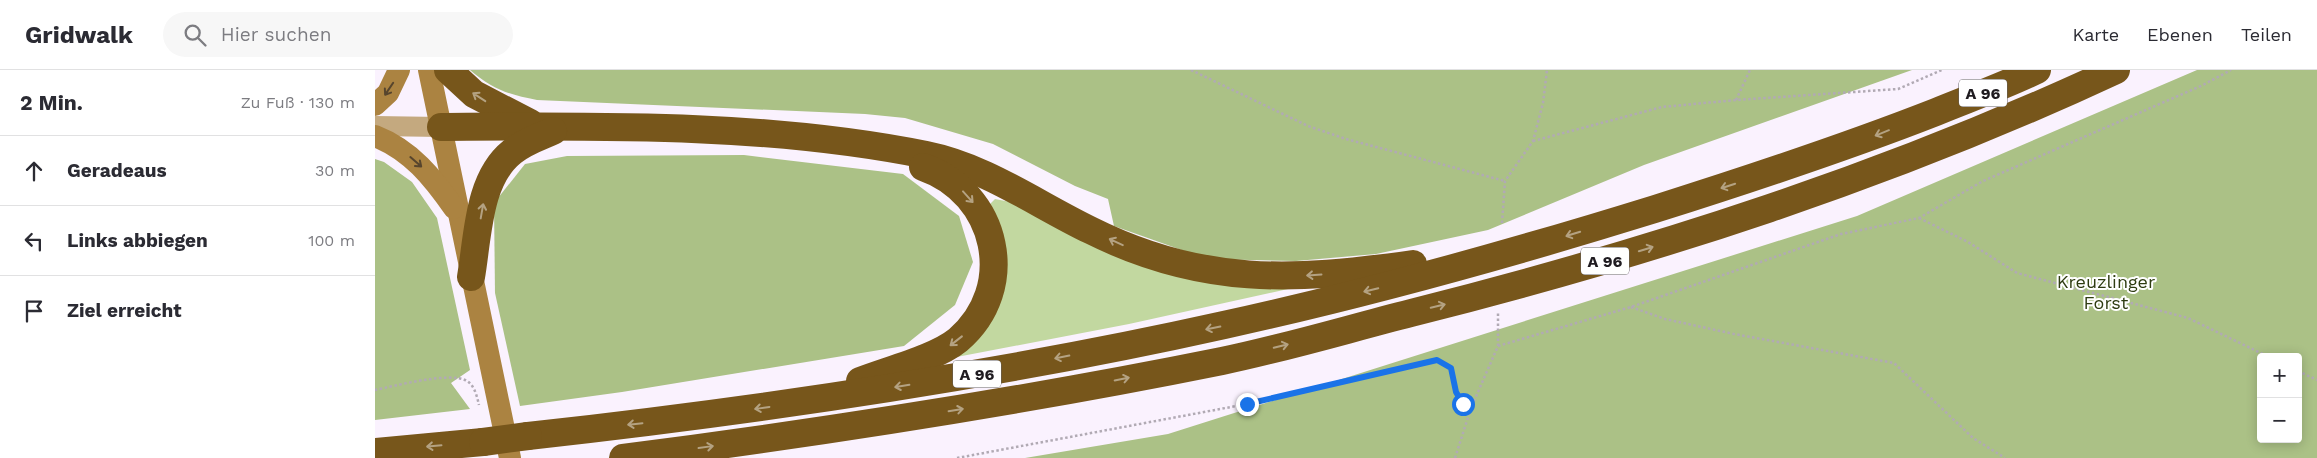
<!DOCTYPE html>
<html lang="de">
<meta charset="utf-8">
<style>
body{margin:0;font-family:"Work Sans",sans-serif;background:#f7f7f7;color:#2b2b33}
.controls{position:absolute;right:15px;bottom:15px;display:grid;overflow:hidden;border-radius:5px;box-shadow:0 2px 12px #0003}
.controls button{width:45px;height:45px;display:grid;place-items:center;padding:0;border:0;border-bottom:1px solid #e1e1e2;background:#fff;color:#2b2b33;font:25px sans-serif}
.stop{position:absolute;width:15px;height:15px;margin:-11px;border:4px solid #1a73e8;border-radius:50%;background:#fff}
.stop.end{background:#1a73e8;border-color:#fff;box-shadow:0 1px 5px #0008}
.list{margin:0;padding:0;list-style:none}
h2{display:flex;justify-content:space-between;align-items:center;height:65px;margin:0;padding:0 20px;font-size:21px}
h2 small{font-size:16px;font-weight:400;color:#7c7c81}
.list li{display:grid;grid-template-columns:32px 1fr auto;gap:15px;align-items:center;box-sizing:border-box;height:70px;padding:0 20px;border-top:1px solid #e1e1e2}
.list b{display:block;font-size:19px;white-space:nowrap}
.list em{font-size:16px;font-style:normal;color:#7c7c81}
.icon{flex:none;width:28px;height:28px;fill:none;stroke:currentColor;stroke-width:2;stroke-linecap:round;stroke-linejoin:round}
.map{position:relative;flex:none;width:1942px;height:388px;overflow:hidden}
header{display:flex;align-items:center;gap:30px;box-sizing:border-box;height:70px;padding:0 25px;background:#fff;border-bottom:1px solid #e1e1e2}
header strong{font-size:24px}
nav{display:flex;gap:28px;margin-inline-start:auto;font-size:18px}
.search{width:350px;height:45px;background:#f7f7f7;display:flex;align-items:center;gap:12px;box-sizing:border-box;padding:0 18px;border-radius:28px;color:#7c7c81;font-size:19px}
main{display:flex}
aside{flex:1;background:#fff}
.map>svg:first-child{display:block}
.green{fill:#c2d8a0}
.forest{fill:#abc186;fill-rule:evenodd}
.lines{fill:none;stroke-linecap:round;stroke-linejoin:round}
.path{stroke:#b1aab4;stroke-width:2.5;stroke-dasharray:2.5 2.5;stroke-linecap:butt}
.tertiary{stroke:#c4a97f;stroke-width:20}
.secondary{stroke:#ab8341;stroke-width:22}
.motorway{stroke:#77561b;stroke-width:28}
.motorway-bridge{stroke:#77561b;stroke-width:28}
.oneway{stroke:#57452d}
.oneway2{stroke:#b4a282}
.route{stroke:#1a73e8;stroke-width:6}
.labels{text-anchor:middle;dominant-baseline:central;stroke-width:4;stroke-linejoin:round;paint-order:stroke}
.shield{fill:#fff;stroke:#625f63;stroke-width:1}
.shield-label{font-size:16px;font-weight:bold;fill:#1f1b20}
.park-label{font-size:18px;fill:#2e3c11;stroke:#fff}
</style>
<header>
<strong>Gridwalk</strong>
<div class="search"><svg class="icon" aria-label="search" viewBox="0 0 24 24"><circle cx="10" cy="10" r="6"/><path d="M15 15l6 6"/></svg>Hier suchen</div>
<nav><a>Karte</a><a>Ebenen</a><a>Teilen</a></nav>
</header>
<main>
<aside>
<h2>2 Min.<small>Zu Fuß · 130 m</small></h2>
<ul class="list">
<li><svg class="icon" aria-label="ahead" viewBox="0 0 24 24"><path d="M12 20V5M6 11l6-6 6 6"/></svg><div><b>Geradeaus</b></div><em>30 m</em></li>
<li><svg class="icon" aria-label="left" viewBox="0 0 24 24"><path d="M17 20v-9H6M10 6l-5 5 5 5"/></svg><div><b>Links abbiegen</b></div><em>100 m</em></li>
<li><svg class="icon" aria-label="arrive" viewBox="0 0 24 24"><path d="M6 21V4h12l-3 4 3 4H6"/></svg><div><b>Ziel erreicht</b></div></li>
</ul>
</aside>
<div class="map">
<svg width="1942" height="388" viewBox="0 0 1942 388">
<rect width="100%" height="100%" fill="#faf2fe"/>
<!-- green -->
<path class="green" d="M620 129 645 134 719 174 940 213 754 254 566 290 607 254 614 135Z"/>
<!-- forest -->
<g class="forest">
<path d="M95 0H1537L1269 95 1113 160 1001 184 921 191 832 189 739 156 733 129 700 116 618 74 530 48 490 44 162 30C134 25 117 19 95 0Z"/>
<path d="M1822 0H1942V388H650L793 364 1482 146ZM1886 287H1923V369H1886Z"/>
<path d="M369 85 528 104 584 146 598 192 580 235 529 276 247 322 145 336 120 223 119 133 150 94 192 86Z"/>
<path d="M0 89 9 92 37 112 62 148 95 300 76 313 95 339 0 350Z"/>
</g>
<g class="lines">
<!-- path -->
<g class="path">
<path d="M816 0 933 56 971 69 1130 111"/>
<path d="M1361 30 1375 0"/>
<path d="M1158 71 1287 37 1361 30 1523 19 1567 0"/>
<path d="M1544 148 1593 172 1642 203 1813 248 1894 287"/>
<path d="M1127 153 1130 111 1158 71 1168 33 1172 0"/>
<path d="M1256 237 1290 249 1359 264 1519 293 1598 368 1630 388"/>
<path d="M1123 276 1256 237 1466 164 1544 148 1608 111 1828 15 1856 0"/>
<path d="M1923 301 1942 310"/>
<path d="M0 320C20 316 75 301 92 311 100 316 102 327 104 335"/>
<path d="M582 388 872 334 1062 290 1076 299C1080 314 1081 330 1096 338"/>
<path d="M1080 388 1096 338 1123 276V242"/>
</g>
<!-- tertiary -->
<path class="tertiary" d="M0 56 66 57"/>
<!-- secondary -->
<g class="secondary">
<path d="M54 0 135 388"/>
<path d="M0 35 13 23 24 0"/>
<path d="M0 66C36 80 58 108 79 138"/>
</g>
<!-- motorway -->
<g class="motorway">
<path d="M73 0 99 24 155 53"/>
<path d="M66 57C227 56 392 53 551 85 611 97 661 134 715 160 827 216 918 211 1038 194"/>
<path d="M96 207C103 166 103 109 137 82 149 72 164 67 178 61"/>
<path d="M485 311C513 300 561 288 583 270 644 218 623 123 548 97"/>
<path d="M153 366C387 340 620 306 849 255 995 223 1138 183 1280 139 1375 109 1469 78 1561 42 1595 28 1629 16 1662 0"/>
<path d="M0 382 108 372"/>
<path d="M248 388C449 362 649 331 847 291 910 278 973 259 1036 243 1278 182 1514 106 1741 0"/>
</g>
<!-- motorway-bridge -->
<path class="motorway-bridge" d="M108 372 153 366"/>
</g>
<!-- one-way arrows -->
<defs><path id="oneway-shaft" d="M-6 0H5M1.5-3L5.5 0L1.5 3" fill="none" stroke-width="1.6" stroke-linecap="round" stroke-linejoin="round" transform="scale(1.25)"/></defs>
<g class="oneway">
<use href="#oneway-shaft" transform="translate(14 19) rotate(124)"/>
<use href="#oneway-shaft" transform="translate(41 92) rotate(41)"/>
</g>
<g class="oneway2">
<use href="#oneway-shaft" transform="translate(104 27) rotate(-147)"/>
<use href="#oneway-shaft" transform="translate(1507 63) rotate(158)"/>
<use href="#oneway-shaft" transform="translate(1353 116) rotate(162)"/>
<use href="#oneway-shaft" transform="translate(593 127) rotate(48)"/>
<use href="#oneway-shaft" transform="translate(107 141) rotate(-80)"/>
<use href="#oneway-shaft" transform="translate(1198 164) rotate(163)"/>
<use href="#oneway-shaft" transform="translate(741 172) rotate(-155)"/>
<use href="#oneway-shaft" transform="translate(1271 179) rotate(-17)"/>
<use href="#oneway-shaft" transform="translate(939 205) rotate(176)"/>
<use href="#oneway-shaft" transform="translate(996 220) rotate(166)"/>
<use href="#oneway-shaft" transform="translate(1063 236) rotate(-14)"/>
<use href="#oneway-shaft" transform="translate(838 258) rotate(169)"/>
<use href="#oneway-shaft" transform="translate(581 271) rotate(142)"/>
<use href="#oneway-shaft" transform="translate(906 276) rotate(-14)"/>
<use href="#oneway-shaft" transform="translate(687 287) rotate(169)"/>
<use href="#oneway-shaft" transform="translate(747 309) rotate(-11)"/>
<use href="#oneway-shaft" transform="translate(527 316) rotate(171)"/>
<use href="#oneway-shaft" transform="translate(387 338) rotate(172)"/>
<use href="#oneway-shaft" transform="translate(581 340) rotate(-9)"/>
<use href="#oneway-shaft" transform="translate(260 354) rotate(174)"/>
<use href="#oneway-shaft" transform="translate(59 376) rotate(175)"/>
<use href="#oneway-shaft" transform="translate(331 377) rotate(-8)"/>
</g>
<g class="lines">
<!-- route -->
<path class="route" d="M872 334 1062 290 1076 298 1081 322 1088 334"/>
</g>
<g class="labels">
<!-- shield labels -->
<g class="shield">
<rect x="1584" y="9.5" width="48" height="27" rx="4"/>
<rect x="1206" y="177.5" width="48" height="27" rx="4"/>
<rect x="578" y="290.5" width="48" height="27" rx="4"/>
</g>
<g class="shield-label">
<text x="1608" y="23">A 96</text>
<text x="1230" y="191">A 96</text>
<text x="602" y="304">A 96</text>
</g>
<!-- park labels -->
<g class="park-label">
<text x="1731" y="211">Kreuzlinger<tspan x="1731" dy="21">Forst</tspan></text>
</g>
</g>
</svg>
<div class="controls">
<button>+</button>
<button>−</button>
</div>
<div class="stop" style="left:1088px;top:334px"></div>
<div class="stop end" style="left:872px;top:334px"></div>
</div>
</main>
